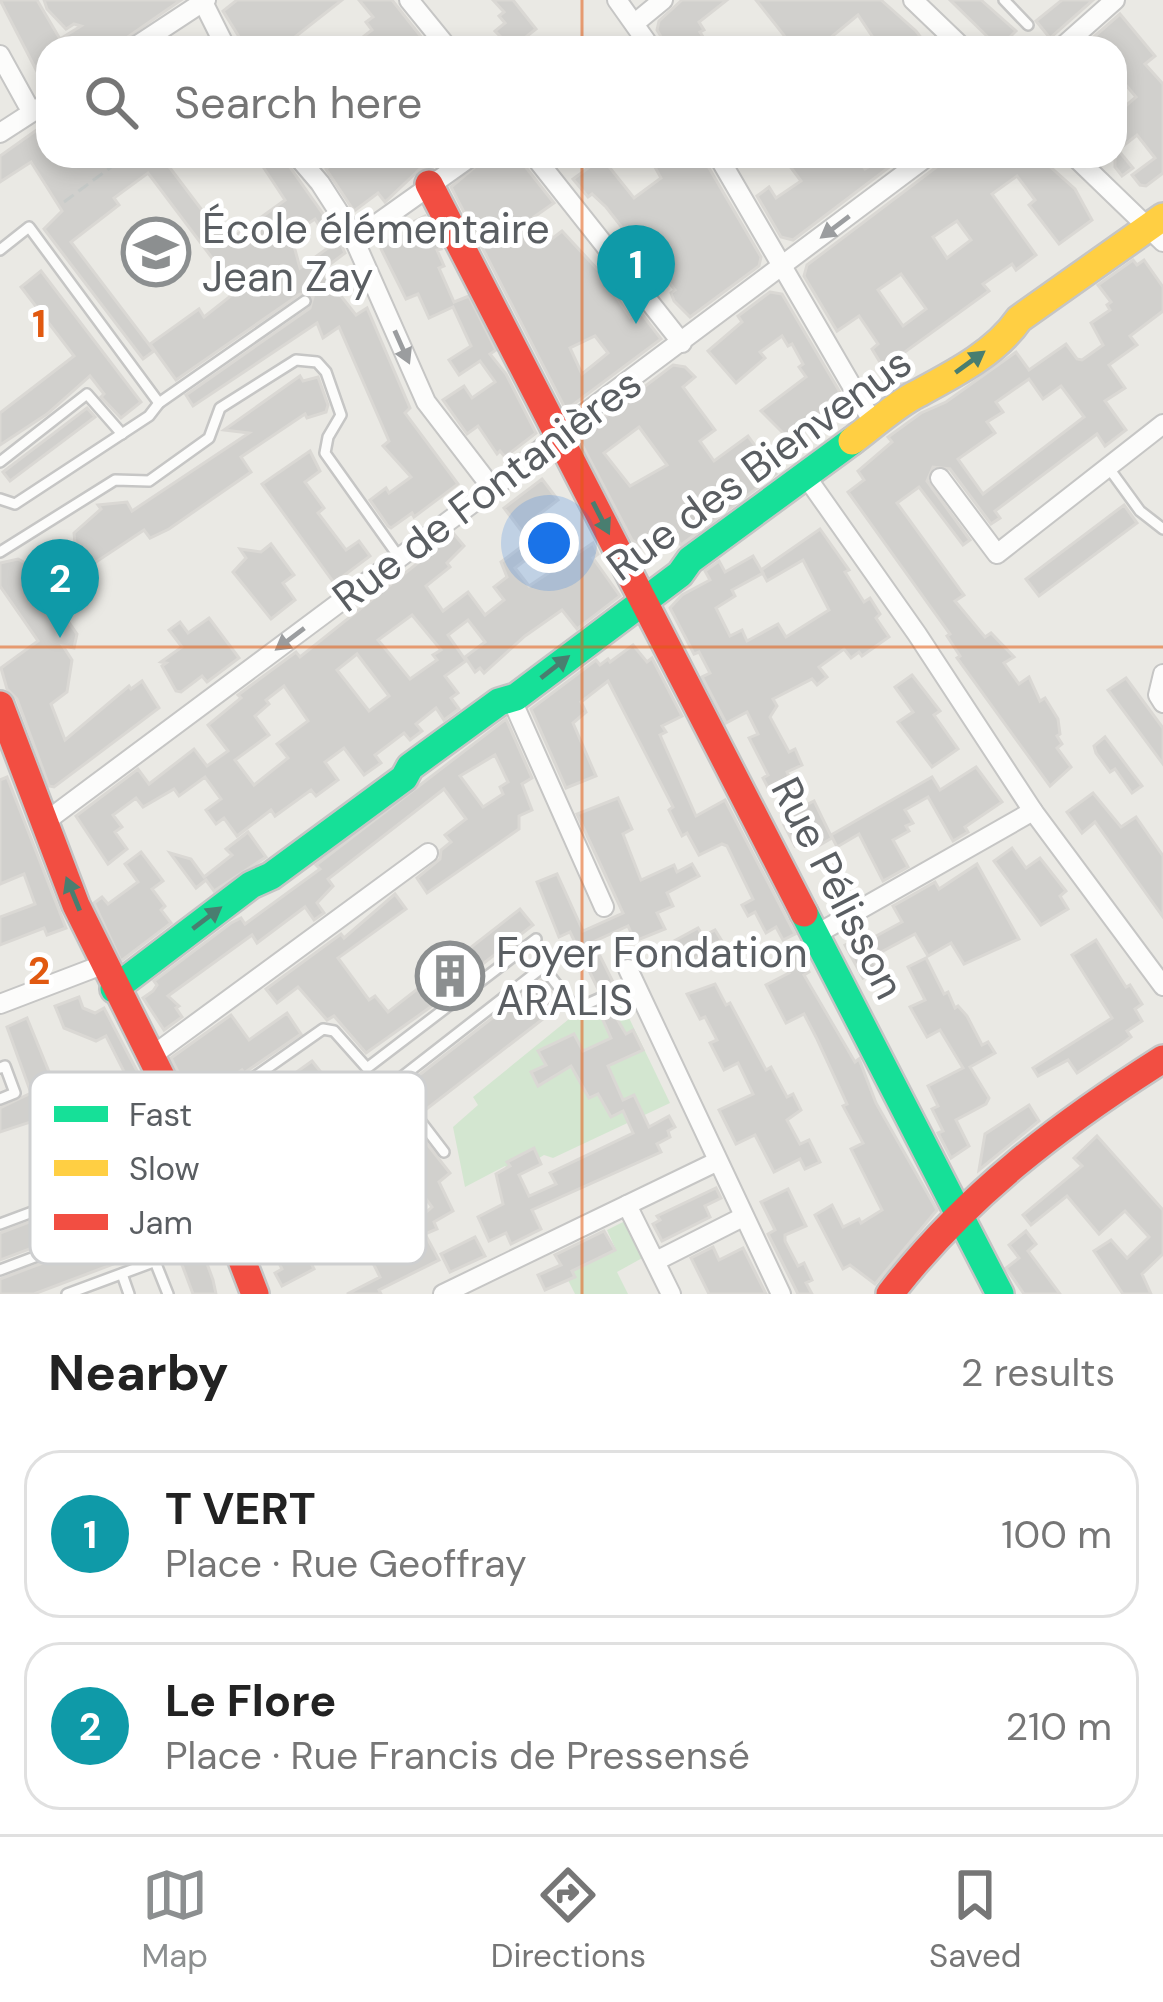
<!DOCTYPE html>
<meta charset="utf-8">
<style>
body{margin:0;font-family:"DM Sans",sans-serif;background:#f2f2f2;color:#222}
.you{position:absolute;left:549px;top:543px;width:42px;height:42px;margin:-30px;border:9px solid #fff;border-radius:50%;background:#1a73e8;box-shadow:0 0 0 18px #1a73e833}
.badge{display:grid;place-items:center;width:78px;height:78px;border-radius:50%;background:#8c8f90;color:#fff;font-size:39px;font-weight:700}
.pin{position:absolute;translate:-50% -99px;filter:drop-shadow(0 3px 6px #0008)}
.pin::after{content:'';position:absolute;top:63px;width:42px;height:36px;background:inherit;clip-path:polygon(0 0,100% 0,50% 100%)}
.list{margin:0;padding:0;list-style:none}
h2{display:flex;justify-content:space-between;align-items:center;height:156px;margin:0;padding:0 48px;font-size:51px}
h2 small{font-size:39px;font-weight:400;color:#767676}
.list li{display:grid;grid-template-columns:78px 1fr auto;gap:36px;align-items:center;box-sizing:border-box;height:168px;margin:0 24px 24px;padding:0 24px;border:3px solid #e0e0e0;border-radius:36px}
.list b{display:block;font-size:45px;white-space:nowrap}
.list p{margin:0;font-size:39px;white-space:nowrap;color:#767676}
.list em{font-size:39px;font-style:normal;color:#767676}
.icon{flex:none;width:66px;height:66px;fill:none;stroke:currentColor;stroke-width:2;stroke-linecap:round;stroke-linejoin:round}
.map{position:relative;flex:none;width:1163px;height:1294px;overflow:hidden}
.search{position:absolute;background:#fff;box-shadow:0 6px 18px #0003;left:36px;right:36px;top:36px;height:132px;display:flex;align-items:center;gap:30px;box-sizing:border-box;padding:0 42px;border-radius:36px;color:#767676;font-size:45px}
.sheet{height:540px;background:#fff}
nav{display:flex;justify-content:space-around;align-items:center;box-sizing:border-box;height:168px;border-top:3px solid #e0e0e0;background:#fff;font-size:33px;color:#767676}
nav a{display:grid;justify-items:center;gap:6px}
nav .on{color:#8c8f90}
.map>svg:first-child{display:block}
.green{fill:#d3e6d0}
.building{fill:#d1d0cd;stroke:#dad8d4;stroke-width:3;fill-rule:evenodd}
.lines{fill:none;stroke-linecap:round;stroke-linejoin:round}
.lane-casing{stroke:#c6c6c5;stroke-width:14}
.street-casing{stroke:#c6c6c5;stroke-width:22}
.fast-casing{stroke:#c5c5c5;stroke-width:32}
.slow-casing{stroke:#c5c5c5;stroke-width:32}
.jam-casing{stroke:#c5c5c5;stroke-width:32}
.path{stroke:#c7cbc9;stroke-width:3;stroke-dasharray:12 6;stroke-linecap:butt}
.lane{stroke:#fcfcfb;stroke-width:9}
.street{stroke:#fcfcfb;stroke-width:18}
.fast{stroke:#16e098;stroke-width:27}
.slow{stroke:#ffcf43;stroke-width:27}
.jam{stroke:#f24e42;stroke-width:27}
.oneway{fill:#9b9d9f}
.oneway2{fill:#497e70}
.grid{fill:none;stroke:#e15910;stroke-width:3;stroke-opacity:0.55}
.labels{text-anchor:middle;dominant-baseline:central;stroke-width:10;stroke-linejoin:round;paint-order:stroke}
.poi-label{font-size:42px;fill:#5a5e62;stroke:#fff;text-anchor:start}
.street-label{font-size:42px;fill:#5a5e62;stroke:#fff}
.key{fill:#fff;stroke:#cecfd0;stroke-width:3}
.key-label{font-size:33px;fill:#5a5e62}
.grid-label{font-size:39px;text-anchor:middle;font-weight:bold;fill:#e15910;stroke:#fff;stroke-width:10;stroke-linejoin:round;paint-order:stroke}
</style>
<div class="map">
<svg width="1163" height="1294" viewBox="0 0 1163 1294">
<rect width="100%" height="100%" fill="#eae9e4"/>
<!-- green -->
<g class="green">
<path d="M618 995 670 1103 553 1158 544 1155 513 1174 505 1166 465 1187 453 1127 478 1105 473 1097 569 1019Z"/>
<path d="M625 1221 644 1257 617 1272 628 1294H575L555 1254 572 1246 584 1266 616 1250 607 1230Z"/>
</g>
<!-- building -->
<g class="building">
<path d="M0 0H37L60 39 81 26 74 24 66 29 47 9 44 0H181L112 48H48L46 89Z"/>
<path d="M237 0H342L281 48H246L223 11Z"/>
<path d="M359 0H392L430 48H373L363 37 372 30 366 22 373 17Z"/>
<path d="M493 0H513L536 29 512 48 495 31 505 23 499 16 504 12Z"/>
<path d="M682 0H727L699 22 704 30 700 32 710 48H668L657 30 659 21Z"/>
<path d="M756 0H881L916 31 929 48H880L858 15 818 48H794Z"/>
<path d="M950 0H981L1016 31 999 48Z"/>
<path d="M1062 0H1093L1050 38 1036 21Z"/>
<path d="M1120 14 1155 56 1145 64 1163 84V173L1146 186 1140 185 1132 175 1155 158 1137 135 1118 150 1133 168 1122 176 1115 167V115L1136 97 1115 72V48H1081Z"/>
<path d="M48 122V156H161L217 230 224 224 235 236 285 200 256 156H282L328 221 320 227 315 219 291 235 300 268 339 240 345 253 321 271 356 315 367 308 410 408 405 413 458 484 414 517 412 513 391 528 388 526 370 500 386 488 389 493 411 477 383 446 389 441 339 327 323 338 317 323 193 406 186 395 310 308 313 297 300 294 176 380 150 344 199 309 204 317 237 291 148 173 114 198 119 205 71 242 154 351 143 359 44 229 62 211 31 162 0 182V156Z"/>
<path d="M327 156H361L364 160 369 156H449L433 167 420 169 385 202 378 193 354 211 326 169 332 164Z"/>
<path d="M488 156H517L554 203 534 217 549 241 562 231 599 271 630 317 639 310 661 339 566 410 451 187ZM595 336 608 353 582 374 570 348Z"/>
<path d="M649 156H702L761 257 759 266 690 317 674 301 671 293 675 290 641 246 638 248 606 207 592 194 588 197 573 179 602 158 634 198 661 178Z"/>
<path d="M793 156H800L806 165 817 156 824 165 836 156H855L865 169 885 156 892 165 793 240 781 237 757 196 769 187 776 198 801 181 786 161Z"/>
<path d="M951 156H1038L1075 189 1092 220 1059 244 1029 205 1035 200 1017 176 992 194 1036 255 1016 270 1012 264 983 284 989 291 902 354 910 365 902 372 907 379 895 387 872 349 878 344 859 316 837 331 804 276 807 265ZM957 221 971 240 947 258 933 237ZM901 274 926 309 903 326 878 290Z"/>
<path d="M425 216 441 249 437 250 444 266 439 268 454 302 469 296 496 350 490 354 506 374 536 433 505 457 500 451 497 454 478 426 467 434 443 400 464 386 472 398 495 382 480 361 459 375 449 360 471 346 453 307 429 318 418 294 406 299 381 249 383 243 411 229 409 224Z"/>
<path d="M1133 260 1137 265 1144 260 1163 287V311L1130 336 1137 345 1109 365 1125 388 1105 401 1126 430 1105 446 1097 434 995 511 1000 518 991 524 950 469 933 467 927 481 970 540 963 545 919 487 897 503 964 595 955 601 985 637 991 633 1014 657 1004 663 1019 684 1029 677 1040 701 1045 698 1058 719 1060 734 1057 736 1062 744 1057 748 1071 767 1050 786 957 658 960 656 947 636 950 634 848 492 864 480 858 471 892 442 888 437 921 413 946 402 1016 352 1029 370 1066 344 1077 359 1082 360 1103 345 1091 323 1110 310 1107 305 1111 302 1098 285ZM1029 379 1043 399 1061 386 1084 417 983 494 958 459 995 433 987 422 1003 412 996 402Z"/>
<path d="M41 271 141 402 121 418 101 397 104 394 90 376 47 414 0 445V413L74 356 21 287Z"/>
<path d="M770 292 782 294 841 394 839 402 794 436 787 437 761 411 806 377 799 367 803 364 792 344 788 346 782 336 760 352 765 358 736 383 708 351 742 322 738 316Z"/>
<path d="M673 365 685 367 695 377 683 387 715 430 700 441 714 461 748 436 776 474 681 545 673 534 648 552 632 540 578 437ZM639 427 667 465 630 486 604 453Z"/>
<path d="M300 376 303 381 318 377 328 405 326 412 307 418 305 414 241 457 251 472 169 529 150 538 144 530 90 566 75 543 74 533 101 509 98 505 127 502 132 511 249 433 224 430Z"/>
<path d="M87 408 95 417 10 481 3 472Z"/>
<path d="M310 451 320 471 305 482 324 508 318 513 346 550 359 541 370 556 334 583 262 484Z"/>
<path d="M542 479 558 500 532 520 548 543 515 568 529 586 593 543 598 554 593 558 620 596 577 629 562 610 525 636 484 673 480 668 475 672 465 657 485 642 468 620 448 635 466 661 445 676 458 693 451 698 459 709 444 720 436 708 416 724 422 731 410 740 404 733 375 755 381 763 364 775 344 748 325 762 338 780 316 796 311 790 275 816 271 810 237 836 224 818 216 824 206 810 221 799 205 777 179 796 174 789 143 807 136 798 113 815 122 827 115 832 127 849 108 864 76 816 138 769 149 784 194 749 207 766 228 751 208 725 241 698 238 695 296 652 300 657 454 534 464 546 447 563 450 567 426 586 443 611 468 592 485 615 504 600 494 587 507 577 501 562 529 541 504 508ZM412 615 441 650 433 655 437 660 410 679 378 640ZM357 654 389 696 369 711 337 670ZM284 686 308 721 277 744 288 758 254 785 235 760 269 735 255 716 269 704 266 700Z"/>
<path d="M1124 505 1137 523 1039 596 1026 579Z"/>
<path d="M820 529 849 570 845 572 864 602 870 598 880 614 876 618 889 637 862 656 859 652 851 658 844 649 819 667 827 677 817 685 812 679 773 699 777 706 770 717 789 752 795 749 802 765 787 772 790 779 804 806 814 801 832 838 820 845 815 836 795 846 784 825 792 821 779 795 773 787 769 790 763 778 768 775 749 738 758 734 747 712 726 723 702 677 710 673 699 652 694 654 670 608 682 595 710 580 705 571 719 561 725 572 753 556 763 573 732 590 735 596 716 608 730 636 742 630 747 641 778 624 786 637 829 610 803 560 767 581 761 570Z"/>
<path d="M271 544 294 575 283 583 295 600 271 619 233 572 246 558 240 549 261 552Z"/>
<path d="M18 559 29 565 77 634 74 648 63 646 72 660 67 692 51 704 65 740 129 686 131 689 142 681 159 708 54 787 49 786 17 699 7 689 1 668 38 641 0 586V563Z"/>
<path d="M209 618 239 658 207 682 202 676 181 692 176 691 162 666 166 663 161 662 182 647 169 630 180 622 188 633Z"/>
<path d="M633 645 647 662 652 658 682 716 662 726 666 732 660 735 696 816 725 800 795 934 783 940 776 927 766 933 755 912 748 916 742 905 753 899 727 846 722 844 699 855 687 833 682 836 669 810 673 807 608 681 581 702 586 712 573 723 596 776 566 788 531 709 596 660 600 665 608 659 610 662Z"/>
<path d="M912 675 940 711 934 715 958 749 932 767 898 722 913 712 895 687Z"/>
<path d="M1126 678 1163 728V764L1108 690Z"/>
<path d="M506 719 532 778 522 784 532 810 519 816V829L427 893 417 878 440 859 441 850 451 842 445 835 466 819 444 789 328 879 333 886 317 903 324 913 314 920 305 907 257 943 252 935 168 996 179 1006 176 1008 182 1017 164 1030 143 998 153 991 157 985 154 981 231 923 241 918 245 924 320 869 316 865ZM495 755 508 782 500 787 503 794 483 807 460 776Z"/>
<path d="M1105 737 1142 786 1132 793 1115 769 1110 772 1096 753 1094 746Z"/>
<path d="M976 767 1002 802 965 827 968 832 953 841 928 797 905 810 913 823 906 826 909 831 893 840 908 867 883 881 859 834 837 847 831 835 932 777 940 790Z"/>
<path d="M7 777 66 928 47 935 44 928 0 945V917L35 904 24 874 0 884V780Z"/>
<path d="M1093 793 1121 827 1136 817 1163 856V917L1095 822 1082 833 1067 812Z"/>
<path d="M618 798 632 829 623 834 641 880 674 865 677 872 692 864 699 876 667 893 673 906 657 913 665 929 635 941 628 926 593 942 613 982 598 989 570 932 559 937 537 882 557 874 583 931 623 913 577 814Z"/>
<path d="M248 832 266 857 214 891 206 880 196 888 170 853 191 859 204 877 232 855 226 849Z"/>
<path d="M1012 848 1026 868 1040 858 1066 891 1060 896 1068 909 1041 925 994 861Z"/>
<path d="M141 852 163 881 152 889 165 906 161 910 171 923 121 961 94 903 102 897 108 904 138 882 125 864Z"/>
<path d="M977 864 1019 939 964 964 951 943 928 956 915 934 872 957 878 971 863 978 845 945 864 935 867 941 902 922 893 906 935 882 939 889Z"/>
<path d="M395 894 406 909 338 958 369 1000 375 996 388 1012 520 909 533 925 458 983 460 986 366 1053 334 1016 327 1020 298 987 277 1003 266 989 341 934 344 938Z"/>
<path d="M698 928 703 936 715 930 725 946 683 963 672 942Z"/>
<path d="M1096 940 1126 987 1130 985 1142 1004 1135 1009 1142 1021 1127 1031 1131 1037 1120 1045 1077 1073 1068 1060 1038 1076 1033 1068 1112 1018 1072 955Z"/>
<path d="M800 953 809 972 804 975 855 1062 859 1059 876 1103 937 1210 875 1284 850 1265 843 1269 815 1215 832 1205 843 1227 859 1219 861 1223 882 1210 851 1149 863 1143 843 1106 847 1104 817 1039 804 1014 786 1023 766 985 789 973 783 962Z"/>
<path d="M926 958 944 994 948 992 955 1008 958 1006 967 1016 982 1045 988 1042 995 1053 970 1067 989 1098 986 1104 956 1120 969 1146 951 1158 938 1133 943 1131 932 1109 938 1106 928 1086 963 1068 940 1030 927 1037 910 1007 925 1000 908 967Z"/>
<path d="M541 980 561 1005 424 1111 409 1083Z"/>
<path d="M715 984 726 1005 730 1003 766 1070 771 1067 787 1097 793 1094 801 1110 787 1120 800 1144 809 1140 820 1162 805 1169 800 1159 774 1172 755 1135 736 1144 719 1110 753 1094 738 1063 724 1070 710 1043 717 1040 705 1017 700 1019 687 994Z"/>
<path d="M79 997 83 1008 95 1013 104 1008 160 1115 149 1121 106 1036 96 1041 64 1028 55 1006Z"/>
<path d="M608 1004 626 1034 633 1030 643 1050 608 1066 623 1100 634 1095 649 1127 669 1116 675 1127 668 1131 670 1137 657 1144 661 1152 532 1210 541 1229 511 1244 506 1233 489 1241 478 1217 503 1204 496 1174 510 1166 507 1162 534 1148 541 1164 519 1175 529 1196 556 1184 550 1173 633 1133 623 1111 611 1117 598 1094 589 1098 571 1066 538 1086 531 1072 546 1065 538 1051 574 1034 583 1051 611 1038 598 1009Z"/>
<path d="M287 1013 301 1034 244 1073 242 1070 224 1083V1087L194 1103 171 1058 231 1015 249 1040Z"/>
<path d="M27 1018 54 1084 73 1076 83 1101 97 1095 131 1186 110 1194 117 1216 0 1260V1233L109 1192 76 1107 0 1132V1108L31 1093 7 1027Z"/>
<path d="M312 1061 324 1076 303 1093 316 1109 238 1169 234 1178 241 1185 247 1184 327 1124 331 1129 341 1121 351 1129 343 1135 376 1176 397 1161 371 1127 398 1107 450 1173 439 1182 453 1211 434 1222 437 1229 425 1234 439 1260 379 1290 381 1294H347L380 1277 373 1263 396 1253 393 1247 421 1234 415 1222 432 1207 409 1176 349 1224 338 1202 264 1240 221 1155 234 1140 214 1113 230 1104 253 1135 278 1116 263 1096Z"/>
<path d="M1029 1105 1039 1121 979 1170 985 1134Z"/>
<path d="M1097 1136 1163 1210V1254L1142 1274 1151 1294H1123L1094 1251 1111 1240 1127 1258 1149 1237 1125 1211 1099 1234 1067 1196 1031 1225 1023 1215 1082 1166 1074 1158Z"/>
<path d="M177 1182 213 1280 216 1294H193L154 1190Z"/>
<path d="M716 1188 721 1198 705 1206 710 1217 662 1241 653 1224 660 1220 657 1216Z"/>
<path d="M788 1189 806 1226 785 1235V1241L798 1266 804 1263 812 1280 806 1283 812 1294H798L768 1234 775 1230 761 1202Z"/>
<path d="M604 1231 615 1250 572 1271 575 1277 545 1290 538 1275 561 1265 555 1255Z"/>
<path d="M1026 1231 1036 1244 1028 1251 1060 1294H1024L1006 1268 1019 1258 1009 1245Z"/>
<path d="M123 1233 132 1257 34 1294H0V1279Z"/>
<path d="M475 1237 485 1256 450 1272 441 1254Z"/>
<path d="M713 1247 719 1260 743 1248 766 1294H709L691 1258Z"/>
<path d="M304 1250 314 1269 282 1286 275 1273 282 1269 279 1263Z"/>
</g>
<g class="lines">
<defs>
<g id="lane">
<path d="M1004 0 1028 25"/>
<path d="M488 48V46"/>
<path d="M0 250 29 227 159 403"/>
<path d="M0 462 87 394 122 434"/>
<path d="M1108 467 1140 511 1163 529"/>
<path d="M0 499 15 504 149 416 159 403 305 301"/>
<path d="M0 552 115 480 149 481 209 438 220 408 296 360 317 362 326 372 341 415 328 437 325 453 399 557"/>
<path d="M0 1068 5 1066 15 1093 0 1099"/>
<path d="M392 1084 444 1152"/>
<path d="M185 1118 229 1095 323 1029 334 1031 367 1068 536 939"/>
<path d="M243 1176 340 1102 371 1101 543 967 576 1009 634 983"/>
<path d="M0 1224 94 1189"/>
<path d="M0 1270 133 1220 140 1224 168 1294"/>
<path d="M122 1274 129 1294"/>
<path d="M67 1294 156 1261"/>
</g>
<g id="street">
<path d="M202 0 226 48"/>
<path d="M409 0 448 48"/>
<path d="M617 0 651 48"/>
<path d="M913 0 963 48"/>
<path d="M635 23 663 0"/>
<path d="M133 48 206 0"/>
<path d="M1061 48 1115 0"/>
<path d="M0 55 27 104"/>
<path d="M0 133 48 102"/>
<path d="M297 156 320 183 349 228 426 402 492 488"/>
<path d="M534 156 682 343"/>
<path d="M718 156 874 424"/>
<path d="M1074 156 1163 242"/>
<path d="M354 240 472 156"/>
<path d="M805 475 917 634 1033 811 1163 986"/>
<path d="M940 478 997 554 1163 424"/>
<path d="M1163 674 1158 695 1163 703"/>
<path d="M511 698 604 907"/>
<path d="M45 822 509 476 573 422 928 156"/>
<path d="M815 935 1033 811"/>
<path d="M628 969 781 1294"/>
<path d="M0 1004 102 965"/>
<path d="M149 1058 428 853"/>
<path d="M627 1205 671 1294"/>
<path d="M656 1261 743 1217"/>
<path d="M443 1294 716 1162"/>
</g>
<g id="fast">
<path d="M804 913 1000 1294"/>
<path d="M114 989 251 885 271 876 404 778 410 767 499 702 516 697 680 574 690 560 852 441"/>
</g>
<path id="slow" d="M852 441C872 426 892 408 913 396 950 376 995 354 1019 319L1163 217"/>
<g id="jam">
<path d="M429 184 804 913"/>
<path d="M0 705 76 905 207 1169 255 1294"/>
<path d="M890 1294C965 1196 1059 1125 1163 1059"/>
</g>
</defs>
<!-- lane casing -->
<use href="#lane" class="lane-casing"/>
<!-- street casing -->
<use href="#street" class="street-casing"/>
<!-- fast casing -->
<use href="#fast" class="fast-casing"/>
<!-- slow casing -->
<use href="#slow" class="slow-casing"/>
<!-- jam casing -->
<use href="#jam" class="jam-casing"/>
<!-- path -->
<path class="path" d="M64 202 126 156"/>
<!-- lane -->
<use href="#lane" class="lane"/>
<!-- street -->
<use href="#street" class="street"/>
<!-- fast -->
<use href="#fast" class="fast"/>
<!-- slow -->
<use href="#slow" class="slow"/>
<!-- jam -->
<use href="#jam" class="jam"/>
</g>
<!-- one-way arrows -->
<defs><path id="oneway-solid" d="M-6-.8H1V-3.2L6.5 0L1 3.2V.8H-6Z" transform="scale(3)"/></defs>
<g class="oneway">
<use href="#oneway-solid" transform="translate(835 227) rotate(143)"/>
<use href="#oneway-solid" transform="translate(402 347) rotate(66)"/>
<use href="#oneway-solid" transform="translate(290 639) rotate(143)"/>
</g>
<g class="oneway2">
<use href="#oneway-solid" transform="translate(970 362) rotate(-36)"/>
<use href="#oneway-solid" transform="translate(601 518) rotate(63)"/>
<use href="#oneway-solid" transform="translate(555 667) rotate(-38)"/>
<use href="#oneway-solid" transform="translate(73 894) rotate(-112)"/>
<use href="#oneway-solid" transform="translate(207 918) rotate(-37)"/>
</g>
<!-- grid -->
<path class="grid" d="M582 0V48M582 156V1294M0 647H1163"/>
<!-- icons -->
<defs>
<symbol id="school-ring" viewBox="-11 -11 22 22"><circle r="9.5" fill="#fff" stroke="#8c8f90" stroke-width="1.5"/><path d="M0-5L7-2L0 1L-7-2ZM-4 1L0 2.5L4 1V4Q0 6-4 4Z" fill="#8c8f90"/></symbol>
<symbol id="building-ring" viewBox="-11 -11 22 22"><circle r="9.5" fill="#fff" stroke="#8c8f90" stroke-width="1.5"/><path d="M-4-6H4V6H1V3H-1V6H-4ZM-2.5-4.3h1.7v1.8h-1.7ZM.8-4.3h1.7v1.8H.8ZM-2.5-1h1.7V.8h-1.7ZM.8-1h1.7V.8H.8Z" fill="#8c8f90"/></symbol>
</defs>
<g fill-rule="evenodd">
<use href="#school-ring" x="118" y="214" width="76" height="76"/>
<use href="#building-ring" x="412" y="938" width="76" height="76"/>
</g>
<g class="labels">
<!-- poi labels -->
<g class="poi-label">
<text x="202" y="228">École élémentaire<tspan x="202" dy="48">Jean Zay</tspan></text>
<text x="496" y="952">Foyer Fondation<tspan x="496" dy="48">ARALIS</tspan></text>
</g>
<!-- street labels -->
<g class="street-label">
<text transform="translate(759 464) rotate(-36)">Rue des Bienvenus</text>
<text transform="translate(487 490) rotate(-37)">Rue de Fontanières</text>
<text transform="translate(838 888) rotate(63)">Rue Pélisson</text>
</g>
</g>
<!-- legend -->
<rect x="30" y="1072" width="396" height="192" rx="18" class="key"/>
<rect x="54" y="1106" width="54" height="16" fill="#16e098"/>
<rect x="54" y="1160" width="54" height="16" fill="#ffcf43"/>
<rect x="54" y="1214" width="54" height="16" fill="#f24e42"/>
<g class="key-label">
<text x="129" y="1126">Fast</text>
<text x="129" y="1180">Slow</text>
<text x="129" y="1234">Jam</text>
</g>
<g class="grid-label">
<text x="39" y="337">1</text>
<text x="39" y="984">2</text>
</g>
</svg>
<div class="you"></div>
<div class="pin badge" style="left:636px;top:324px;background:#0f9aa8">1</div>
<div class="pin badge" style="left:60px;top:638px;background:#0f9aa8">2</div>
<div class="search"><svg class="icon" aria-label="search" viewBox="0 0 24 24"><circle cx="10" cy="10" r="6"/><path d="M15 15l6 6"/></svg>Search here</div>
</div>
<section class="sheet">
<h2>Nearby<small>2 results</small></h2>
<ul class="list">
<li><span class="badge" style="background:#0f9aa8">1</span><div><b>T VERT</b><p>Place · Rue Geoffray</p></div><em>100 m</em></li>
<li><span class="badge" style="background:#0f9aa8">2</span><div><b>Le Flore</b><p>Place · Rue Francis de Pressensé</p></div><em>210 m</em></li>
</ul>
</section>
<nav>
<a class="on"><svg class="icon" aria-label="map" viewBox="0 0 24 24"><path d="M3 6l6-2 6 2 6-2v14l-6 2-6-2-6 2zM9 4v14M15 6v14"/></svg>Map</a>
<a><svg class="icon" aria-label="directions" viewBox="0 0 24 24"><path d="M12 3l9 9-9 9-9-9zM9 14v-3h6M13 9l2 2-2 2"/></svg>Directions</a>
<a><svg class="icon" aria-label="saved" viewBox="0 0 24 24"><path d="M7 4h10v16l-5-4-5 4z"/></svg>Saved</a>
</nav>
